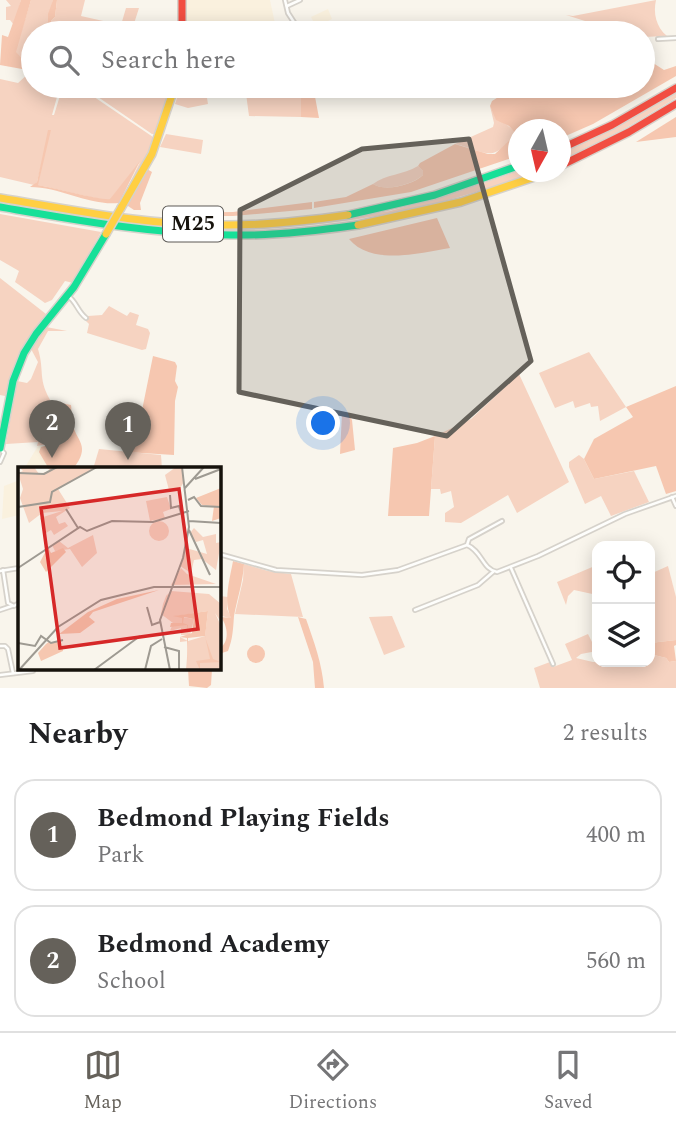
<!DOCTYPE html>
<style>
body{margin:0;font-family:Spectral,serif;background:#f6f6f6;color:#202124}
.controls{position:absolute;right:21px;bottom:21px;display:grid;overflow:hidden;border-radius:14px;box-shadow:0 4px 18px #0003}
.controls button{width:63px;height:63px;display:grid;place-items:center;padding:0;border:0;border-bottom:2px solid #e0e0e0;background:#fff;color:#202124;font:35px sans-serif}
.compass{position:absolute;left:508px;top:119px;width:63px;height:63px;border-radius:50%;background:#fff;box-shadow:0 4px 18px #0003;rotate:188deg}
.you{position:absolute;left:324px;top:424px;width:24px;height:24px;margin:-18px;border:5px solid #fff;border-radius:50%;background:#1a73e8;box-shadow:0 0 0 10px #1a73e833}
.badge{display:grid;place-items:center;width:46px;height:46px;border-radius:50%;background:#65615a;color:#fff;font-size:23px;font-weight:700}
.pin{position:absolute;translate:-50% -58px;filter:drop-shadow(0 2px 4px #0008)}
.pin::after{content:'';position:absolute;top:37px;width:24px;height:21px;background:inherit;clip-path:polygon(0 0,100% 0,50% 100%)}
.list{margin:0;padding:0;list-style:none}
h2{display:flex;justify-content:space-between;align-items:center;height:91px;margin:0;padding:0 28px;font-size:30px}
h2 small{font-size:23px;font-weight:400;color:#757577}
.list li{display:grid;grid-template-columns:46px 1fr auto;gap:21px;align-items:center;box-sizing:border-box;height:112px;margin:0 14px 14px;padding:0 14px;border:2px solid #e0e0e0;border-radius:21px}
.list b{display:block;font-size:26px;white-space:nowrap}
.list p{margin:0;font-size:23px;white-space:nowrap;color:#757577}
.list em{font-size:23px;font-style:normal;color:#757577}
.icon{flex:none;width:38px;height:38px;fill:none;stroke:currentColor;stroke-width:2;stroke-linecap:round;stroke-linejoin:round}
.map{position:relative;flex:none;width:676px;height:688px;overflow:hidden}
.search{position:absolute;background:#fff;box-shadow:0 4px 18px #0003;left:21px;right:21px;top:21px;height:77px;display:flex;align-items:center;gap:18px;box-sizing:border-box;padding:0 24px;border-radius:38px;color:#757577;font-size:26px}
.sheet{height:343px;background:#fff}
nav{display:flex;justify-content:space-around;align-items:center;box-sizing:border-box;height:98px;border-top:2px solid #e0e0e0;background:#fff;font-size:19px;color:#757577}
nav a{display:grid;justify-items:center;gap:4px}
nav .on{color:#65615a}
.map>svg:first-child{display:block}
.built{fill:#faf1de}
.green{fill:#f6d3c1}
.forest{fill:#f6c7b0}
.lines{fill:none;stroke-linecap:round;stroke-linejoin:round}
.street-casing{stroke:#d6d2cb;stroke-width:6}
.fast-casing{stroke:#d6d2cb;stroke-width:10}
.slow-casing{stroke:#d6d2cb;stroke-width:10}
.jam-casing{stroke:#d6d2cb;stroke-width:10}
.street{stroke:#fefefc;stroke-width:2.5}
.fast{stroke:#16e098;stroke-width:7}
.slow{stroke:#ffcf43;stroke-width:7}
.jam{stroke:#f24e42;stroke-width:7}
.slow-bridge-casing{stroke:#d6d2cb;stroke-width:10;stroke-linecap:butt}
.slow-bridge{stroke:#ffcf43;stroke-width:7}
.marked{fill:#65615a;fill-opacity:0.2;stroke:#65615a;stroke-width:5;stroke-linejoin:round}
.labels{text-anchor:middle;dominant-baseline:central;stroke-width:7;stroke-linejoin:round;paint-order:stroke}
.shield{fill:#fff;stroke:#5c5955;stroke-width:2}
.shield-label{font-size:21px;font-weight:bold;fill:#16120c}
.inset-road{fill:none;stroke:#9e9a92;stroke-width:2}
.view{fill:#d62828;fill-opacity:0.15;stroke:#d62828;stroke-width:3.5}
.inset-edge{fill:none;stroke:#16120c;stroke-width:3.5}
</style>
<div class="map">
<svg width="676" height="688" viewBox="0 0 676 688">
<rect width="100%" height="100%" fill="#f9f5ec"/>
<!-- built -->
<g class="built">
<path d="M185 0H270L277 33H186Z"/>
<path d="M328 9 332 19 316 27 311 17Z"/>
<path d="M38 446H72L75 469H24Z"/>
<path d="M19 477V515L2 519 4 486 17 481Z"/>
</g>
<!-- green -->
<g class="green">
<path d="M6 0H21L14 25 10 20H6V7L11 6Z"/>
<path d="M31 0H53L48 31 59 33H33V66L25 63 15 52Z"/>
<path d="M57 0H85L81 16 121 25 126 8H139L131 33 105 31 85 33 71 26 52 29 51 21 55 17Z"/>
<path d="M656 0C653 13 656 27 667 36L643 37V33H623L566 15 573 16Z"/>
<path d="M28 74H33V86H60L52 115H54L63 86H78L153 137 155 140 152 147 120 203 140 162 110 200C102 201 51 187 37 185L50 130 37 182 34 185 0 177V79L18 83Z"/>
<path d="M82 86H136L168 96 164 108 167 109 157 134H152Z"/>
<path d="M181 86H205L208 104 188 108 175 104Z"/>
<path d="M245 86H301V117L249 116Z"/>
<path d="M676 93V98L626 128 561 161V153L623 123Z"/>
<path d="M490 106C499 126 506 120 516 134 490 164 489 152 455 144L493 127 494 123Z"/>
<path d="M166 134 203 140 201 154 160 147Z"/>
<path d="M418 166 423 171V175C412 185 385 192 373 184 386 174 403 175 418 166Z"/>
<path d="M518 171 535 172C457 201 378 220 296 226L390 211 452 194Z"/>
<path d="M0 214 101 232 73 283 65 281 52 300 45 303 15 282 19 271 0 260Z"/>
<path d="M0 278 46 314 19 354 5 396 0 395Z"/>
<path d="M109 306 127 316 130 312 139 315 136 325 148 329 150 333 146 349 142 350 87 333 89 324 85 320 88 316 102 315Z"/>
<path d="M46 327 67 331H48L38 349C45 372 37 379 52 403L51 408 59 440 56 443 37 446 38 442 6 444 17 381 27 383 31 379 38 362 31 349Z"/>
<path d="M589 352 626 407 600 421 598 406 591 407 590 403 575 408 573 401 555 408 539 373Z"/>
<path d="M519 374 569 482 517 513 508 495 461 523 445 522V513L454 507 451 491 441 494 440 489H431L435 436 471 419Z"/>
<path d="M99 449 161 455 162 469H93Z"/>
<path d="M579 455 584 459 594 479 634 471 649 502 611 516 601 496 585 504 569 467V462Z"/>
<path d="M244 564 268 571 291 574 303 617 235 614 243 580Z"/>
<path d="M597 565V595L574 590 568 596 566 605 557 582Z"/>
<path d="M668 566 676 597V640L650 643V574Z"/>
<path d="M220 596 228 597 227 609 232 619 219 615Z"/>
<path d="M392 616 405 647 384 655 369 617Z"/>
<path d="M588 634 593 644 597 642V651L581 654 576 658 593 662H650V654L666 658 669 662 676 661V688H540L534 668 550 662 553 667 572 660 565 644Z"/>
</g>
<!-- forest -->
<g class="forest">
<path d="M21 0H31L16 52 25 62 33 66V71L0 65 2 35 8 37Z"/>
<path d="M53 0H57L55 17 51 21 52 28 71 26 85 33 105 31 111 33H59L48 31V14Z"/>
<path d="M650 61 664 70 676 66V76L593 124 561 138 560 130H518L517 156 411 192 314 208V202L346 197 373 184C385 192 413 185 423 175V171L418 166 420 163 455 144 488 154H495L516 134 509 126 496 120 490 106 492 101 500 96 526 86H643V62Z"/>
<path d="M301 86H313L319 118 301 117Z"/>
<path d="M676 117V137L636 142Z"/>
<path d="M48 130H51L38 185C51 187 103 201 110 199L140 161 119 203C89 206 61 187 30 187L37 182Z"/>
<path d="M147 169 152 172 140 203 141 210H134L125 204Z"/>
<path d="M312 202V209L233 216H176L163 213 233 212Z"/>
<path d="M437 218 450 248C421 253 371 266 349 239Z"/>
<path d="M153 356 175 362 177 366 175 381 178 387 175 401 174 455 126 452 138 430Z"/>
<path d="M676 386V491L666 494 656 466 594 479 584 459 594 439 633 417 626 407Z"/>
<path d="M55 402 71 405C72 410 70 416 72 422 76 442 92 445 73 469H49L39 452 41 447 56 443 59 440 50 404Z"/>
<path d="M342 413H347L352 420 355 450 340 454Z"/>
<path d="M435 436 429 516H388L393 448 417 443Z"/>
<path d="M233 561 244 564C243 582 237 599 234 616 233 629 233 638 228 651L219 654V649C230 642 228 627 221 617L231 618C223 601 230 578 233 561Z"/>
<path d="M298 617 306 619C314 642 322 663 324 688H315L313 662Z"/>
<path d="M676 640V645L674 646 676 661 669 662 666 658 650 654V643Z"/>
<circle cx="256" cy="654" r="9"/>
<path d="M188 669H212L211 685 207 688 189 686Z"/>
</g>
<g class="lines">
<defs>
<g id="street">
<path d="M285 0 288 13 299 30"/>
<path d="M287 6 300 0"/>
<path d="M658 39 676 38"/>
<path d="M147 86 173 93"/>
<path d="M67 295C77 302 77 311 86 318"/>
<path d="M0 449 4 453 0 462"/>
<path d="M672 497 676 506"/>
<path d="M467 545 469 539 502 521"/>
<path d="M219 554 276 570 362 575 398 570 467 545C482 551 482 569 497 572L538 556 625 514 676 496"/>
<path d="M511 568 553 664"/>
<path d="M3 570 8 603 14 606 19 603"/>
<path d="M0 571 19 568"/>
<path d="M0 610 12 606"/>
<path d="M415 610 478 585 493 572"/>
<path d="M0 646H5L8 649 13 673"/>
<path d="M0 675 33 671"/>
</g>
<g id="fast">
<path d="M0 207C76 220 152 234 230 235 273 236 316 231 358 225"/>
<path d="M348 215 435 195 518 166"/>
<path d="M0 448 13 381 24 353 36 334 74 287 106 234"/>
</g>
<g id="slow">
<path d="M0 198C73 210 146 225 219 225 263 226 305 221 348 215"/>
<path d="M121 208 152 154 175 86"/>
<path d="M358 225 461 202 549 172"/>
</g>
<g id="jam">
<path d="M182 0V33"/>
<path d="M560 149 612 125 676 88"/>
<path d="M560 166 629 132 676 104"/>
</g>
</defs>
<!-- street casing -->
<use href="#street" class="street-casing"/>
<!-- fast casing -->
<use href="#fast" class="fast-casing"/>
<!-- slow casing -->
<use href="#slow" class="slow-casing"/>
<!-- jam casing -->
<use href="#jam" class="jam-casing"/>
<!-- street -->
<use href="#street" class="street"/>
<!-- fast -->
<use href="#fast" class="fast"/>
<!-- slow -->
<use href="#slow" class="slow"/>
<!-- jam -->
<use href="#jam" class="jam"/>
<defs>
<path id="slow-bridge" d="M106 234 121 208"/>
</defs>
<!-- slow-bridge casing -->
<use href="#slow-bridge" class="slow-bridge-casing"/>
<!-- slow-bridge -->
<use href="#slow-bridge" class="slow-bridge"/>
</g>
<!-- marked area -->
<path class="marked" d="M469 139 531 361 447 436 239 392 240 210 362 149Z"/>
<g class="labels">
<!-- shield labels -->
<rect class="shield" x="163" y="206.5" width="60" height="35" rx="5"/>
<g class="shield-label">
<text x="193" y="224">M25</text>
</g>
</g>
<!-- overview -->
<g transform="translate(18 467)">
<rect width="203" height="203" fill="#f9f5ec"/>
<path d="M1 0H16L21 7 32 4 29 0H78L40 22 52 41 38 50 41 57 47 55 50 59 36 68 33 63 28 66 22 51 44 44 24 46 11 56 2 31 5 22 0 6 5 4ZM158 0H164L166 15 162 21 151 23 147 8ZM149 30 153 42 145 45 147 51 132 54 128 34ZM131 64a10 10 0 1 1 20 0a10 10 0 1 1-20 0ZM176 61 185 70 198 67V76L203 75 198 103 184 92 176 93 173 106 162 99 168 81 189 87 185 73 178 75 172 66ZM75 68 79 86 64 100 52 82 37 84 34 78 41 74 50 81ZM163 101 169 107 198 117 153 118ZM150 124 148 129 153 124 191 127 203 137V155L197 146 203 159V194L197 195H203V203H168L170 178V174L162 175V170L170 174 187 169 190 144 158 149 176 152 172 168H163V161L152 164 155 156 143 147 145 137Z" fill="#f6d3c1"/>
<path d="M203 21V51L194 54 196 39 184 38 178 31ZM30 80 33 86 45 81 48 85 28 105 22 95ZM141 123 75 145 71 150 77 155 62 166 41 167 31 175H39L45 182 44 175 45 184 23 194 20 186 28 177 70 145 99 132ZM190 144 187 170 195 192 203 195 182 196V203L178 194 192 192 187 169 170 171V196L169 171 162 170 174 166 176 152 166 150 165 156 170 158 169 168V158L152 160 153 156H164V151L155 149Z" fill="#f6c7b0"/>
<path class="inset-road" d="M0 6 26 7 39 0M177 12 203 2M166 22 186 0M152 28 153 41 161 39 163 46M170 33 176 30 183 39 203 40M0 40 32 35 34 25 79 0M48 42 60 61M171 54 203 56M171 63 192 108M0 101 62 60 69 64 94 54 135 55 171 44M129 140 134 158 142 155M0 176 17 179 23 169 33 176 45 173M146 180 161 184V203M1 203 40 160 83 133 136 120H203M76 203 122 169M127 203 133 179 144 172M152 203 142 153 165 91 171 60 164 0"/>
<path class="view" d="M161 22 180 162 42 181 23 41Z"/>
<rect width="203" height="203" class="inset-edge"/>
</g>
</svg>
<div class="controls">
<button><svg class="icon" aria-label="locate" viewBox="0 0 24 24"><circle cx="12" cy="12" r="6"/><path d="M12 2v4M12 18v4M2 12h4M18 12h4"/></svg></button>
<button><svg class="icon" aria-label="layers" viewBox="0 0 24 24"><path d="M12 4l9 5-9 5-9-5zM3 14l9 5 9-5"/></svg></button>
</div>
<svg class="compass" viewBox="-18 -18 36 36"><path d="M0-13l5 13h-10z" fill="#e53935"/><path d="M0 13l5-13h-10z" fill="#757577"/></svg>
<div class="you"></div>
<div class="pin badge" style="left:128px;top:460px">1</div>
<div class="pin badge" style="left:52px;top:458px">2</div>
<div class="search"><svg class="icon" aria-label="search" viewBox="0 0 24 24"><circle cx="10" cy="10" r="6"/><path d="M15 15l6 6"/></svg>Search here</div>
</div>
<section class="sheet">
<h2>Nearby<small>2 results</small></h2>
<ul class="list">
<li><span class="badge">1</span><div><b>Bedmond Playing Fields</b><p>Park</p></div><em>400 m</em></li>
<li><span class="badge">2</span><div><b>Bedmond Academy</b><p>School</p></div><em>560 m</em></li>
</ul>
</section>
<nav>
<a class="on"><svg class="icon" aria-label="map" viewBox="0 0 24 24"><path d="M3 6l6-2 6 2 6-2v14l-6 2-6-2-6 2zM9 4v14M15 6v14"/></svg>Map</a>
<a><svg class="icon" aria-label="directions" viewBox="0 0 24 24"><path d="M12 3l9 9-9 9-9-9zM9 14v-3h6M13 9l2 2-2 2"/></svg>Directions</a>
<a><svg class="icon" aria-label="saved" viewBox="0 0 24 24"><path d="M7 4h10v16l-5-4-5 4z"/></svg>Saved</a>
</nav>
